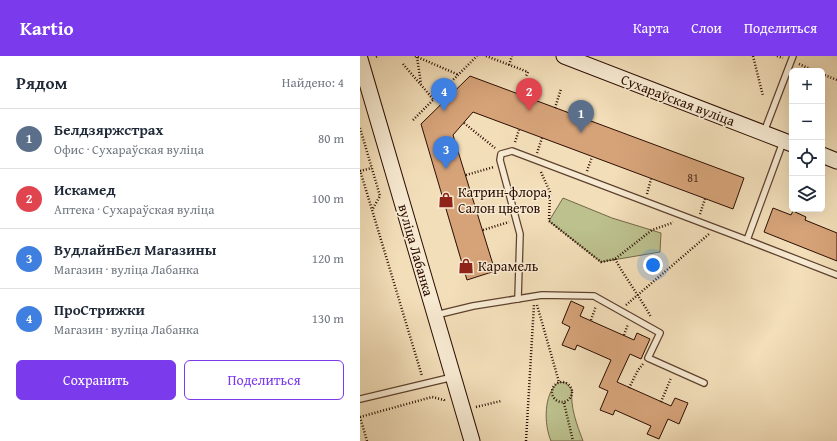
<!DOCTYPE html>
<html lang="ru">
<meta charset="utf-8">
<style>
body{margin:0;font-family:"Gentium Book Plus",serif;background:#f6f6f7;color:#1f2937}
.controls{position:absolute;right:12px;top:12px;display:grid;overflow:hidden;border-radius:6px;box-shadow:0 4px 16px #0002}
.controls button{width:36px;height:36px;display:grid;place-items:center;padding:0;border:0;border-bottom:1px solid #e0e1e3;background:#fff;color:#1f2937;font:20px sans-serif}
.you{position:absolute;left:293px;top:209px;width:14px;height:14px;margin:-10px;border:3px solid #fff;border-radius:50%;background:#1a73e8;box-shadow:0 0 0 6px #1a73e833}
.badge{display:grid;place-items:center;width:26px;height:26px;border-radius:50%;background:#7c3aed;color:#fff;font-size:13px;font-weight:700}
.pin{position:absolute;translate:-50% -33px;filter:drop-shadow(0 1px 2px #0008)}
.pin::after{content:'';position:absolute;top:21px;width:14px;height:12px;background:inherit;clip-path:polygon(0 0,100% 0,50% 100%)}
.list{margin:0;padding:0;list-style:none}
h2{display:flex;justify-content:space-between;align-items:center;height:52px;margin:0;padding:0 16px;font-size:17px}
h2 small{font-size:13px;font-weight:400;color:#747a83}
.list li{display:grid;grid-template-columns:26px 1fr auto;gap:12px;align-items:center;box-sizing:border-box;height:60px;padding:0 16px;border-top:1px solid #e0e1e3}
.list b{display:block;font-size:15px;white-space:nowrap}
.list p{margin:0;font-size:13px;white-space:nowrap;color:#747a83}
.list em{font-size:13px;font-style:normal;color:#747a83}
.actions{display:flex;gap:8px;padding:12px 16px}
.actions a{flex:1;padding:9px 0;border:1px solid #7c3aed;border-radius:6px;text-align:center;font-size:14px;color:#7c3aed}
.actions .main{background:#7c3aed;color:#fff}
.icon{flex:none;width:22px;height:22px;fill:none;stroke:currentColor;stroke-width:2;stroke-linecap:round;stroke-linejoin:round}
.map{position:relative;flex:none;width:477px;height:385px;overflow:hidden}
header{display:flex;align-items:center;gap:24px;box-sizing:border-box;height:56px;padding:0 20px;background:#7c3aed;color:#fff}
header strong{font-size:19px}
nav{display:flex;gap:22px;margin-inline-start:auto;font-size:14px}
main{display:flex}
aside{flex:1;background:#fff}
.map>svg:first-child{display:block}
.green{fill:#bcc18e;stroke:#746747}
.building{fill:#d6a379;stroke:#2c0d00}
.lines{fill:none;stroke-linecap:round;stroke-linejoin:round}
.lane-casing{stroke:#5e412e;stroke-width:8}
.secondary-casing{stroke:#2c0d00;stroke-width:17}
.path{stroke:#2c0d00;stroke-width:2.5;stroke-dasharray:1 2;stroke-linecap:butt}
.lane{stroke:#f7ead2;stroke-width:5.5}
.secondary{stroke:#f7ead2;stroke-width:15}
.labels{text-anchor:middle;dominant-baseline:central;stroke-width:3;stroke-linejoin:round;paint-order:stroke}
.number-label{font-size:12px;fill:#56321e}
.street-label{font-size:14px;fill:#2c0d00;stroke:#f7ead2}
.poi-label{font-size:14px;fill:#2c0d00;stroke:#f7ead2;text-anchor:start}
</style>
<header>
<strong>Kartio</strong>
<nav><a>Карта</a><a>Слои</a><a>Поделиться</a></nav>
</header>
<main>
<aside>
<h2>Рядом<small>Найдено: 4</small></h2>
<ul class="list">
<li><span class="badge" style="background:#5c6f8a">1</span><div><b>Белдзяржстрах</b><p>Офис · Сухараўская вуліца</p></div><em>80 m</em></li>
<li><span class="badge" style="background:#e0444e">2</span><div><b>Искамед</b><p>Аптека · Сухараўская вуліца</p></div><em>100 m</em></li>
<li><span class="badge" style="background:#3f7fe0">3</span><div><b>ВудлайнБел Магазины</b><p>Магазин · вуліца Лабанка</p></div><em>120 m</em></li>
<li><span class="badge" style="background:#3f7fe0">4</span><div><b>ПроСтрижки</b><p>Магазин · вуліца Лабанка</p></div><em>130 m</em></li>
</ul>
<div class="actions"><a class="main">Сохранить</a><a>Поделиться</a></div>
</aside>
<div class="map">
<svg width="477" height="385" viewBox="0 0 477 385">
<rect width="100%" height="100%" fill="#f2deb9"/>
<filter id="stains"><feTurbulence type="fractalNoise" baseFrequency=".005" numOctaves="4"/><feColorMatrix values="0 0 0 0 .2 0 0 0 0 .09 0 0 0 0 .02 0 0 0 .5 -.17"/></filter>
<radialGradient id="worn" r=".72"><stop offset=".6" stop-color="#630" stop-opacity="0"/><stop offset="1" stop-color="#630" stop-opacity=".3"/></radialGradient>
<!-- green -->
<g class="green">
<path d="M203 142 252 162 301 177 300 196 241 206 189 165Z"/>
<path d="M199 326 206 327 212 334C210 351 217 369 223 385H191C184 369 183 337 199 326Z"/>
</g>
<!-- building -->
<g class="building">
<path d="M110 20 384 122 373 153 113 56 93 79 135 215 107 224 61 68Z"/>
<path d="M413 152 431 159 433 155 446 161 445 164 477 177V205L404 176Z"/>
<path d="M211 245 224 251 220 260 274 284 277 277 290 283 281 303 270 298 257 326 311 350 315 342 328 347 319 368 308 363 299 383 287 378 291 370 255 354 253 359 240 354 248 335 239 331 251 304 217 289 215 294 202 289 210 271 202 267Z"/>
</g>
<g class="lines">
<defs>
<g id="lane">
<path d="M404 76 433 0"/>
<path d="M387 184 477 219"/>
<path d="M158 243 160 178 140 104 141 98 152 95 387 184 423 86"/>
<path d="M76 259 113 250 182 239 234 240 300 277 288 302 344 327"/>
<path d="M0 343 93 321"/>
</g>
<g id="secondary">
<path d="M204 0 432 88"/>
<path d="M0 3 112 385"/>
<path d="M462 99 477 105"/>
</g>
</defs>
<!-- lane casing -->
<use href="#lane" class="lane-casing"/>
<!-- secondary casing -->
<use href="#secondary" class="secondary-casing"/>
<!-- path -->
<g class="path">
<path d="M55 0 99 19"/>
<path d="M126 0 168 16 166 20"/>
<path d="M393 0 403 40"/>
<path d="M417 0 423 2"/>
<path d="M16 1 18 0"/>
<path d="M57 1 61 28"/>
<path d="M43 8 74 44"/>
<path d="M439 8 455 15"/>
<path d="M149 9 152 0"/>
<path d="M462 18 477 24"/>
<path d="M195 52 201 33"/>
<path d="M53 64 117 0"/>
<path d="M104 67 135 92"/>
<path d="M0 72 20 140 12 154"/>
<path d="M155 86 159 74"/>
<path d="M177 97 182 82"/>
<path d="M0 114 62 320"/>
<path d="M0 115 12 112"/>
<path d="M227 115 232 101"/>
<path d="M181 116 190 136 189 165 241 206 255 203 292 174 312 167 313 166"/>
<path d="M106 119 134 111"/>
<path d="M287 138 291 123"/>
<path d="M340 158 345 143"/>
<path d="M123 174 149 166"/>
<path d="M255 203C266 223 280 241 291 261"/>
<path d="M177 249 199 326"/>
<path d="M266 249 349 178"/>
<path d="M231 264 236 250"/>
<path d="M264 279 268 268"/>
<circle cx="202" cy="336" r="10"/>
<path d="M269 332 278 314 283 308"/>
<path d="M301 346 311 322"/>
<path d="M204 347 213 385"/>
<path d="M116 351 141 345"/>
<path d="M0 361 72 341 84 344 85 346"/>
<path d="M0 361 7 385"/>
<path d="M166 385 174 248"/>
</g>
<!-- lane -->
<use href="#lane" class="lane"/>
<!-- secondary -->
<use href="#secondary" class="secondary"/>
</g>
<!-- icons -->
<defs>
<symbol id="shop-bare" viewBox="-9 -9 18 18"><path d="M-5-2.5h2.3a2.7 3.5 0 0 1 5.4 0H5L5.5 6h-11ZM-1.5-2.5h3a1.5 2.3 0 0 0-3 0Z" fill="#8f2418" stroke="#f7ead2" stroke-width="2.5" paint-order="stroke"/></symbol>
</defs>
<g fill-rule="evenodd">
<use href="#shop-bare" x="75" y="133" width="22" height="22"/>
<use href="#shop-bare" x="95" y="199" width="22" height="22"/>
</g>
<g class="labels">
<!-- number labels -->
<g class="number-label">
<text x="333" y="121">81</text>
</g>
<!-- street labels -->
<g class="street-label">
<text transform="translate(318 44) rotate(21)">Сухараўская вуліца</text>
<text transform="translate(56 194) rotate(74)">вуліца Лабанка</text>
</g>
<!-- poi labels -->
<g class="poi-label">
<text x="98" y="136">Катрин-флора,<tspan x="98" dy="16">Салон цветов</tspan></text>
<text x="118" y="210">Карамель</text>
</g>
</g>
<rect width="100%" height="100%" filter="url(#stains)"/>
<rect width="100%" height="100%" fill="url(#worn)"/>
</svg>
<div class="controls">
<button>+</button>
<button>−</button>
<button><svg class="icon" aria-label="locate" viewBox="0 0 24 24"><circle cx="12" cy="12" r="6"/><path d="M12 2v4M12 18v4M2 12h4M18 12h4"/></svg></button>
<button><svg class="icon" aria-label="layers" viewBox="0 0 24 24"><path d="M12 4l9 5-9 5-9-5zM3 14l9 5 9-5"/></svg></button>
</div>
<div class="you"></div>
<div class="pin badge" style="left:221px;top:77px;background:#5c6f8a">1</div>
<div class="pin badge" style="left:169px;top:55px;background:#e0444e">2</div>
<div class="pin badge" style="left:86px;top:113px;background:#3f7fe0">3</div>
<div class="pin badge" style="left:84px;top:55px;background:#3f7fe0">4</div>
</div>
</main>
